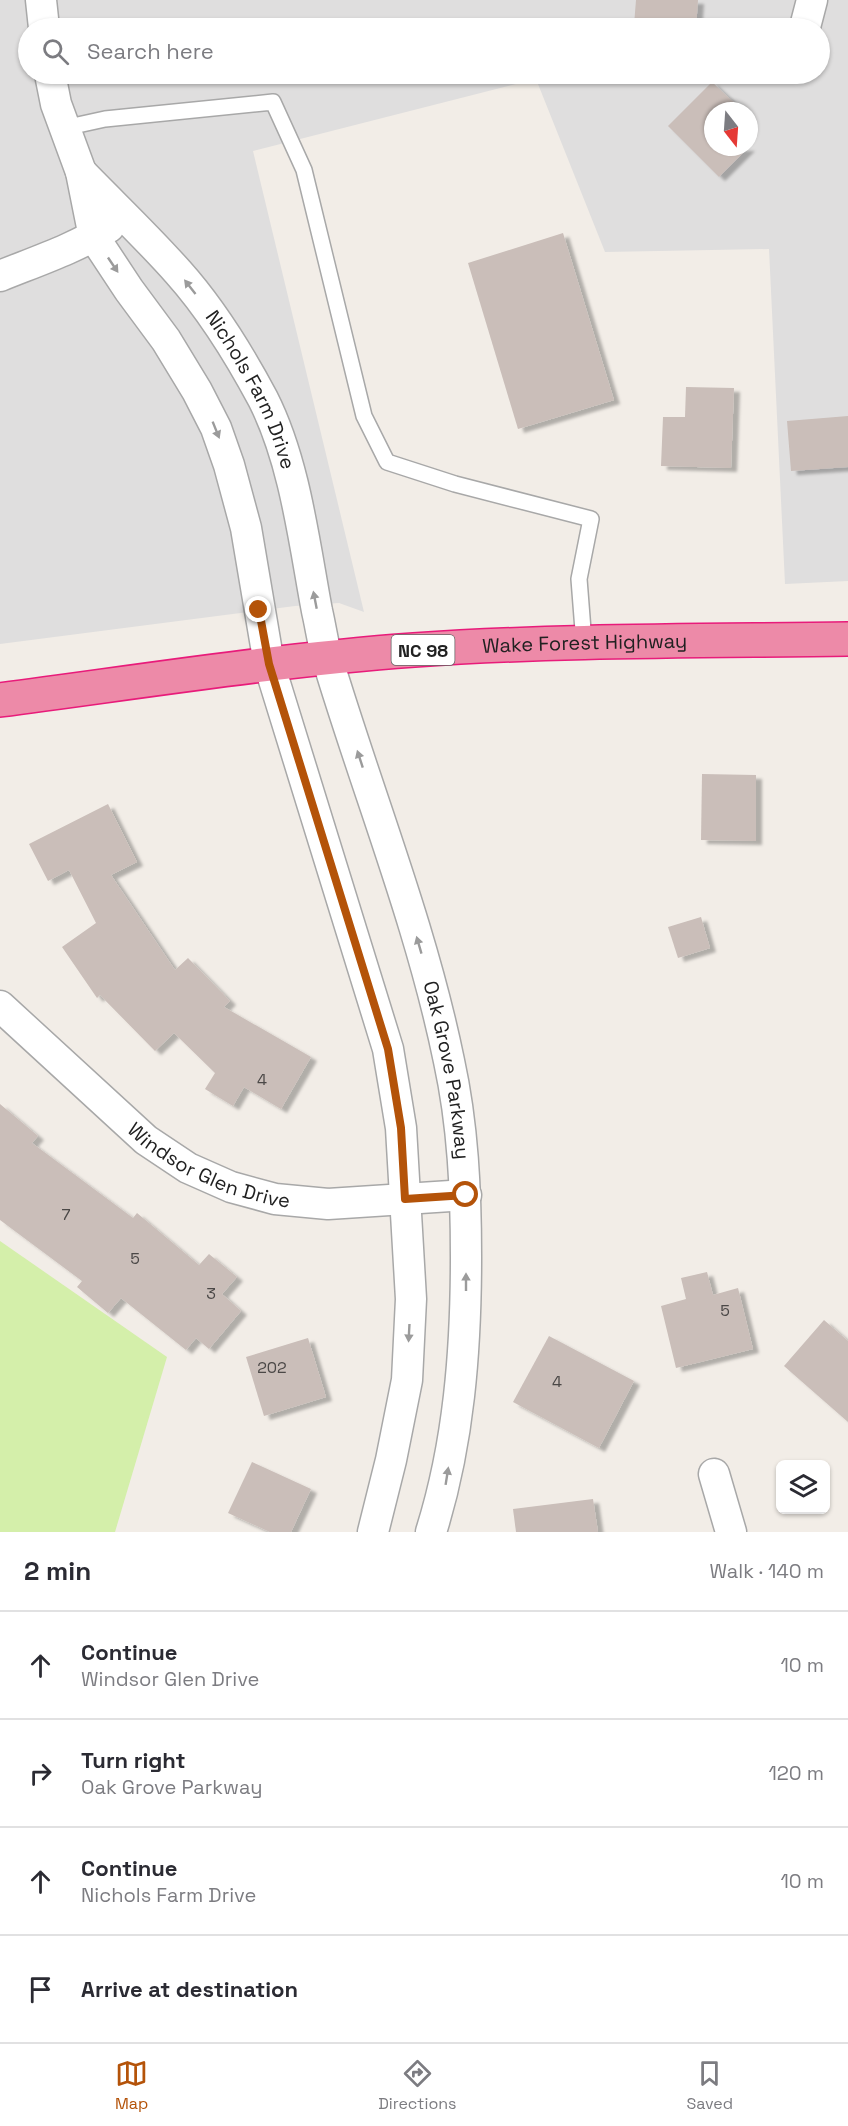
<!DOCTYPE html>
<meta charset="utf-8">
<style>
body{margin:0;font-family:"Space Grotesk",sans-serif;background:#f2f2f3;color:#2b2b33}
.controls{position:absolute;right:18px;bottom:18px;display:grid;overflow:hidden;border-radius:9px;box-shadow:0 2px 4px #0004}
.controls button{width:54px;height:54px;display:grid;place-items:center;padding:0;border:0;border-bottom:2px solid #e1e1e2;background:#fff;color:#2b2b33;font:30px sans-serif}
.compass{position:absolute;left:704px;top:102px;width:54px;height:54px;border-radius:50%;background:#fff;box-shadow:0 2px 4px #0004;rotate:163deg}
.stop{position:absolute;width:18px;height:18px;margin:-14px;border:4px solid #b45309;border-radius:50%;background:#fff}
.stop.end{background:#b45309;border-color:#fff;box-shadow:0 2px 6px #0008}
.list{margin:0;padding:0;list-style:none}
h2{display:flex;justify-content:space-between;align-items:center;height:78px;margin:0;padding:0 24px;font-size:26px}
h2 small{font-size:20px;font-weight:400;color:#7c7c81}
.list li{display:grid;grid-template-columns:39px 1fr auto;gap:18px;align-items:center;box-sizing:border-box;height:108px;padding:0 24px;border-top:2px solid #e1e1e2}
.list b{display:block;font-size:22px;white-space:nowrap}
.list p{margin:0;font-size:20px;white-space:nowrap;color:#7c7c81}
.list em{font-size:20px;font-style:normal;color:#7c7c81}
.icon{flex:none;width:33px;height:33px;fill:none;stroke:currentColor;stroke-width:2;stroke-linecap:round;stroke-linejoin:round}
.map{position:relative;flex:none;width:848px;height:1532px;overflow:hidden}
.search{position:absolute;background:#fff;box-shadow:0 2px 4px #0004;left:18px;right:18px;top:18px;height:66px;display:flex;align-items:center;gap:15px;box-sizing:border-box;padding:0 21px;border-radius:33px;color:#7c7c81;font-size:22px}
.sheet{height:510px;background:#fff}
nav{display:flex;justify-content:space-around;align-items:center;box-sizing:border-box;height:84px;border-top:2px solid #e1e1e2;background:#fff;font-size:16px;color:#7c7c81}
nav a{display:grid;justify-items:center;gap:3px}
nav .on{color:#b45309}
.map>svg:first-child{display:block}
.residential{fill:#dfdede;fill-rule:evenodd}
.grass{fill:#d4efaa}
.building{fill:#cabeb9;filter:url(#shadow)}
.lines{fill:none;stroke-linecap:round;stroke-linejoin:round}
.lane-casing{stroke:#a8a8a8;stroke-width:18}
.street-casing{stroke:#a8a8a8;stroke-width:33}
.highway-casing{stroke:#e81b7a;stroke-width:36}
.lane{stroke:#fff;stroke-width:15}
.street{stroke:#fff;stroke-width:30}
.highway{stroke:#ed8aa8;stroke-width:33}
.oneway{fill:#9b9b9b}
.route{stroke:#b45309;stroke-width:8}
.labels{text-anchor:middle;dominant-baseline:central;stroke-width:4.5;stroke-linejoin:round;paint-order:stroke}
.number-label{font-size:16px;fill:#4b4847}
.shield{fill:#fff;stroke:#646464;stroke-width:1.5}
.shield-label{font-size:18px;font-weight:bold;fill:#212121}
.street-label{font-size:20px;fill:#212121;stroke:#fff}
</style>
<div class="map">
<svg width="848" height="1532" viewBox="0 0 848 1532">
<defs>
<filter id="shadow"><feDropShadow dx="6" dy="4" stdDeviation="1.5" flood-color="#0004"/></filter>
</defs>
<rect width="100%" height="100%" fill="#f2ede7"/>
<!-- residential -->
<path class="residential" d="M0 0H848V581L785 584 769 249 605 252 536 79 253 151 364 612 339 603 295 606 0 644ZM28 28H820V74H28ZM713 111H749V147H713Z"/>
<!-- grass -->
<path class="grass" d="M0 1241 167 1357 115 1532H0Z"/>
<!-- building -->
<g class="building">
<path d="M636 0H698L696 28 634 25Z"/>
<path d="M712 82 743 111H712L713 147H749L719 177 668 126Z"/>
<path d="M563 233 614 400 518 429 468 263Z"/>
<path d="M686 387 734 388 731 468 661 466 663 417H685Z"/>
<path d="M848 416V467L791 471 787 421Z"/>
<path d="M702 774 756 775V841L701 840Z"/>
<path d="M108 804 137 862 111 875 175 970 188 958 230 1001 224 1007 311 1057 281 1109 244 1087 233 1106 205 1089 215 1073 174 1033 155 1051 100 995 97 998 62 947 96 923 69 870 48 881 29 844Z"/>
<path d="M701 917 710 948 678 958 668 927Z"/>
<path d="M0 1104 38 1136 32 1143 133 1218 137 1213 199 1265 209 1254 237 1277 222 1294 241 1311 209 1349 196 1338 186 1350 121 1298 108 1313 77 1287 82 1281 0 1220Z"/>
<path d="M707 1272 713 1295 738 1288 753 1349 676 1368 661 1306 686 1299 681 1278Z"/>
<path d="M824 1320 848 1341V1422L784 1366Z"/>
<path d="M549 1336 634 1381 599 1448 513 1402Z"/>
<path d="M308 1338 326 1397 264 1416 246 1357Z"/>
<path d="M252 1462 311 1489 291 1532H270L228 1513Z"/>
<path d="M593 1499 598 1532H516L513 1509Z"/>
</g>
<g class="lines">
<defs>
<path id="lane" d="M64 128 105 119 273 102 304 170 364 416 387 462 455 484 591 519 579 579 584 643"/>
<g id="street">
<path d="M41 0 44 28"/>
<path d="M805 27 812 0"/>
<path d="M50 74 56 104 81 172 94 237 129 290 166 340 197 391 216 428 229 465 246 528 269 664 388 1049 401 1128 411 1299 407 1380 391 1460 373 1532"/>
<path id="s1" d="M81 172C113 205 147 237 178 272 212 310 239 354 263 399 295 462 304 542 317 611 321 628 323 645 328 661 368 794 421 924 449 1061 463 1125 466 1191 466 1257 466 1350 459 1443 431 1532"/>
<path d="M0 276C37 261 76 248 109 227"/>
<path id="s2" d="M0 1006 146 1140 188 1168 231 1187 275 1199 328 1204 466 1195"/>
<path d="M714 1474 731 1532"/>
</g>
<g id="highway">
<path id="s3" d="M0 700C138 682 275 660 414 650 558 640 703 641 848 639"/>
</g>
</defs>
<!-- lane casing -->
<use href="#lane" class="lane-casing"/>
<!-- street casing -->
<use href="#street" class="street-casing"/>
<!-- highway casing -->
<use href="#highway" class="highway-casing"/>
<!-- lane -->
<use href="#lane" class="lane"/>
<!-- street -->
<use href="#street" class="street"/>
<!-- highway -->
<use href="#highway" class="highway"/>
</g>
<!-- one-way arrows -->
<defs><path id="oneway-solid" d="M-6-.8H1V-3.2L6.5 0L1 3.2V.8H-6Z" transform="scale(1.5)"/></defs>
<g class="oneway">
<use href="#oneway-solid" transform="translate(113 265) rotate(56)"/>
<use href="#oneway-solid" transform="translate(190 287) rotate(-128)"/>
<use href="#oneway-solid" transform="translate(216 430) rotate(68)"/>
<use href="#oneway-solid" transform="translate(315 600) rotate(-101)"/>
<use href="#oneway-solid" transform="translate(360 759) rotate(-108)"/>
<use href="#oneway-solid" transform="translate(419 945) rotate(-106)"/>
<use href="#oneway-solid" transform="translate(466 1282) rotate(-90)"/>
<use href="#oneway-solid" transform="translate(409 1333) rotate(93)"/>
<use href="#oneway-solid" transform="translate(447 1476) rotate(-81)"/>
</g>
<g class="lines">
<!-- route -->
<path class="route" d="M259 610 269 664 388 1049 401 1128 405 1199 466 1195"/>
</g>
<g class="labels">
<!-- number labels -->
<g class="number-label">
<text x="262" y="1079">4</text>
<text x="66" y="1214">7</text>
<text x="135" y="1258">5</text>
<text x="211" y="1293">3</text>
<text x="725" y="1310">5</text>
<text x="272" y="1367">202</text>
<text x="557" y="1381">4</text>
</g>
<!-- shield labels -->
<rect class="shield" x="391.5" y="635" width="63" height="30" rx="4.5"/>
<g class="shield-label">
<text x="423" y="650">NC 98</text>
</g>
<!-- street labels -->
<g class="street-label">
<text stroke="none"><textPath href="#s1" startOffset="279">Nichols Farm Drive</textPath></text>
<text stroke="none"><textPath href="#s3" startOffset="588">Wake Forest Highway</textPath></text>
<text stroke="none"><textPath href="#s1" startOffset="990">Oak Grove Parkway</textPath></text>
<text stroke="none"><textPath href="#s2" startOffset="267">Windsor Glen Drive</textPath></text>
</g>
</g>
</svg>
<div class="controls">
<button><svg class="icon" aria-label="layers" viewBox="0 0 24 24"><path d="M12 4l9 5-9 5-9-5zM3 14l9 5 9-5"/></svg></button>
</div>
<svg class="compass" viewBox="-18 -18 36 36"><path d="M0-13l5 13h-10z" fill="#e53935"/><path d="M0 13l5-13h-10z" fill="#7c7c81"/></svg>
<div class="stop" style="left:466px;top:1195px"></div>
<div class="stop end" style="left:259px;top:610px"></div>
<div class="search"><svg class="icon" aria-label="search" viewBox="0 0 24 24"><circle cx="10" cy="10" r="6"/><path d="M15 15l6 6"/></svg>Search here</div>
</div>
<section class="sheet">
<h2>2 min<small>Walk · 140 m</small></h2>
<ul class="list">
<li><svg class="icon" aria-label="ahead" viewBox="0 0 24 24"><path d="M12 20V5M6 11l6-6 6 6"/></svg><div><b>Continue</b><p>Windsor Glen Drive</p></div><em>10 m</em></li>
<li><svg class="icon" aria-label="right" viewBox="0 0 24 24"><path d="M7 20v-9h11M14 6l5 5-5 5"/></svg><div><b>Turn right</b><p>Oak Grove Parkway</p></div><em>120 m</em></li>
<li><svg class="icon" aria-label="ahead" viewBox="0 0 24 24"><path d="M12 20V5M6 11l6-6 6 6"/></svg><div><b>Continue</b><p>Nichols Farm Drive</p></div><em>10 m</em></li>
<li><svg class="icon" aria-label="arrive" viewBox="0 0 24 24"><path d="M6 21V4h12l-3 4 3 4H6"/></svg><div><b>Arrive at destination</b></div></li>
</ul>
</section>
<nav>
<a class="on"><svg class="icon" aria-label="map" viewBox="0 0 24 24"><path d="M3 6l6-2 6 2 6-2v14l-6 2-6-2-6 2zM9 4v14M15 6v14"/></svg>Map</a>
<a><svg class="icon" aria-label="directions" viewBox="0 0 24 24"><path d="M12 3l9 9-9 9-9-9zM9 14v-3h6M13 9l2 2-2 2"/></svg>Directions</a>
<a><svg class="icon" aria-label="saved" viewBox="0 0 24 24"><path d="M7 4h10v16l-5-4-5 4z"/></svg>Saved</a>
</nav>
